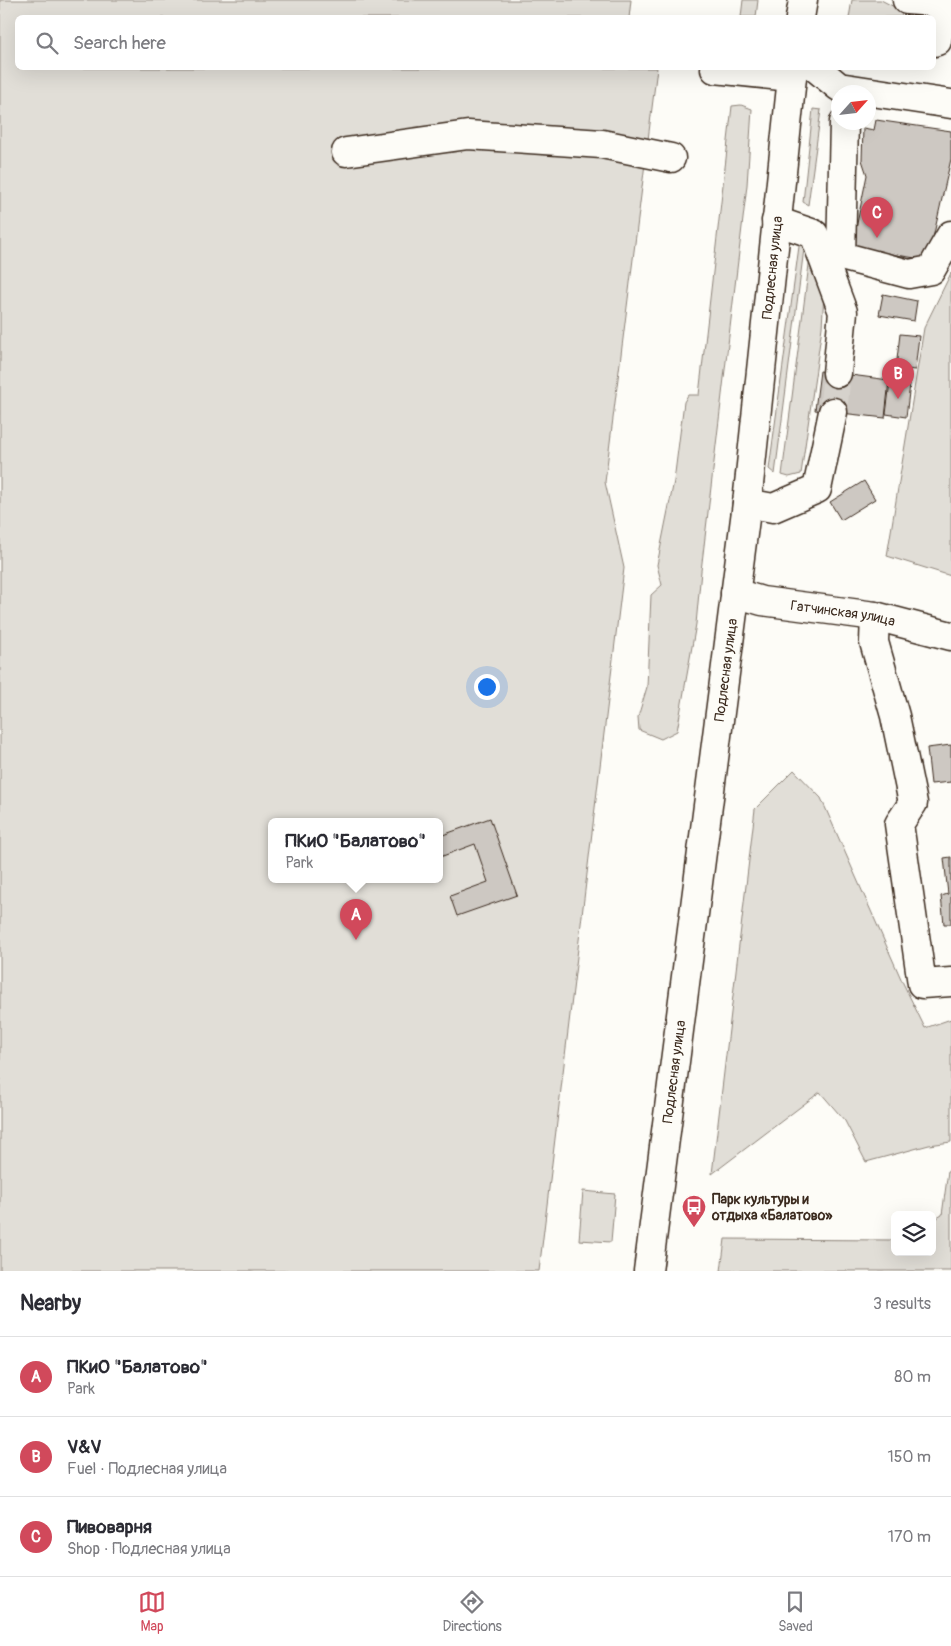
<!DOCTYPE html>
<meta charset="utf-8">
<style>
body{margin:0;font-family:Pangolin,sans-serif;background:#f7f7f7;color:#2b2b33}
.controls{position:absolute;right:15px;bottom:15px;display:grid;overflow:hidden;border-radius:8px;box-shadow:0 5px 20px #0002}
.controls button{width:45px;height:45px;display:grid;place-items:center;padding:0;border:0;border-bottom:1px solid #e1e1e2;background:#fff;color:#2b2b33;font:25px sans-serif}
.compass{position:absolute;left:831px;top:85px;width:45px;height:45px;border-radius:50%;background:#fff;box-shadow:0 5px 20px #0002;rotate:63deg}
.you{position:absolute;left:486px;top:686px;width:18px;height:18px;margin:-12px;border:4px solid #fff;border-radius:50%;background:#1a73e8;box-shadow:0 0 0 8px #1a73e833}
.badge{display:grid;place-items:center;width:32px;height:32px;border-radius:50%;background:#d1495b;color:#fff;font-size:16px;font-weight:700}
.pin{position:absolute;translate:-50% -41px;filter:drop-shadow(0 1px 2px #0008)}
.pin::after{content:'';position:absolute;top:26px;width:18px;height:15px;background:inherit;clip-path:polygon(0 0,100% 0,50% 100%)}
.popup{position:absolute;left:268px;top:818px;width:175px;height:65px;box-sizing:border-box;display:grid;place-content:center;border-radius:8px;background:#fff;filter:drop-shadow(0 1px 4px #0005);font-size:16px;white-space:nowrap;color:#7c7c81}
.popup b{font-size:19px;color:#2b2b33}
.popup::after{content:'';position:absolute;left:50%;top:100%;margin-left:-10px;border:10px solid transparent;border-top-color:#fff}
.list{margin:0;padding:0;list-style:none}
h2{display:flex;justify-content:space-between;align-items:center;height:65px;margin:0;padding:0 20px;font-size:21px}
h2 small{font-size:16px;font-weight:400;color:#7c7c81}
.list li{display:grid;grid-template-columns:32px 1fr auto;gap:15px;align-items:center;box-sizing:border-box;height:80px;padding:0 20px;border-top:1px solid #e1e1e2}
.list b{display:block;font-size:19px;white-space:nowrap}
.list p{margin:0;font-size:16px;white-space:nowrap;color:#7c7c81}
.list em{font-size:16px;font-style:normal;color:#7c7c81}
.icon{flex:none;width:28px;height:28px;fill:none;stroke:currentColor;stroke-width:2;stroke-linecap:round;stroke-linejoin:round}
.map{position:relative;flex:none;width:951px;height:1271px;overflow:hidden}
.search{position:absolute;background:#fff;box-shadow:0 5px 20px #0002;left:15px;right:15px;top:15px;height:55px;display:flex;align-items:center;gap:12px;box-sizing:border-box;padding:0 18px;border-radius:8px;color:#7c7c81;font-size:19px}
.sheet{height:305px;background:#fff}
nav{display:flex;justify-content:space-around;align-items:center;box-sizing:border-box;height:70px;border-top:1px solid #e1e1e2;background:#fff;font-size:14px;color:#7c7c81}
nav a{display:grid;justify-items:center;gap:2px}
nav .on{color:#d1495b}
.map>svg:first-child{display:block}
.green{fill:#e1ded7;stroke:#8e847a;fill-rule:evenodd}
.building{fill:#cdc8c2;stroke:#3b2a1e}
.lines{fill:none;stroke-linecap:round;stroke-linejoin:round}
.minor-tunnel{stroke:#d6d2cc;stroke-width:28;stroke-dasharray:28 14;stroke-linecap:butt}
.minor-casing{stroke:#3b2a1e;stroke-width:31}
.major-casing{stroke:#3b2a1e;stroke-width:31}
.minor{stroke:#fdfcf7;stroke-width:28}
.major{stroke:#fdfcf7;stroke-width:28}
.labels{text-anchor:middle;dominant-baseline:central;stroke-width:4;stroke-linejoin:round;paint-order:stroke}
.street-label{font-size:14px;fill:#3b2a1e;stroke:#fdfcf7}
.poi-label{font-size:14px;font-weight:bold;fill:#3b2a1e;stroke:#fdfcf7;text-anchor:start}
</style>
<div class="map">
<svg width="951" height="1271" viewBox="0 0 951 1271">
<rect width="100%" height="100%" fill="#fdfcf7"/>
<filter id="ink" filterUnits="userSpaceOnUse"><feTurbulence type="fractalNoise" baseFrequency=".02" numOctaves="2"/><feDisplacementMap in="SourceGraphic" scale="10" xChannelSelector="R" yChannelSelector="G"/><feConvolveMatrix kernelMatrix="1 2 1 2 8 2 1 2 1" color-interpolation-filters="sRGB"/></filter>
<g filter="url(#ink)">
<!-- green -->
<g class="green">
<path d="M0 0H631L629 18H18V68H657L605 482 624 568 539 1271H0ZM272 821H440V879H272Z"/>
<path d="M743 0H758L756 17H741Z"/>
<path d="M852 0H881L902 11 901 17 849 18Z"/>
<path d="M741 105 752 109 747 185 701 571 696 624 677 731 661 739 639 730 638 717 647 687 651 595 662 585 657 565 674 481 684 402 688 395H699L732 106Z"/>
<path d="M813 109 821 110 808 205 803 202Z"/>
<path d="M800 239 805 241 775 474 769 469Z"/>
<path d="M811 249 824 293 822 327 801 474 789 477 782 475Z"/>
<path d="M951 273V576L887 556 924 328Z"/>
<path d="M794 770 821 798 902 981 925 1028 951 1019V1142L929 1145 866 1162 845 1121 820 1092 712 1174 755 809Z"/>
<path d="M951 1170V1271H721L725 1239 895 1240V1252H932V1221L942 1215 948 1171Z"/>
<path d="M583 1191 615 1194 611 1242 579 1240Z"/>
</g>
<!-- building -->
<g class="building">
<path d="M907 7 934 12 933 18H905Z"/>
<path d="M876 120 951 131V159L928 260 852 248 867 175 862 160 863 128 874 130Z"/>
<path d="M883 294 917 301 914 321 879 315Z"/>
<path d="M900 334 919 336 915 370 896 368Z"/>
<path d="M820 371 889 380 885 418 815 410Z"/>
<path d="M890 382 910 384 906 417 886 414Z"/>
<path d="M864 481 875 499 841 520 830 502Z"/>
<path d="M951 745V782L931 784 927 748Z"/>
<path d="M490 818 517 895 457 916 450 896 488 882 475 844 440 857V836Z"/>
<path d="M951 857V924H944L941 896 948 894 944 858Z"/>
</g>
<g class="lines">
<!-- minor-tunnel -->
<path class="minor-tunnel" d="M833 412 837 373"/>
<defs>
<g id="minor">
<path d="M907 0 934 2 943 9 937 41 934 42"/>
<path d="M816 68 839 87 951 104"/>
<path d="M715 69 791 77"/>
<path d="M844 122 841 256 909 274 931 270 951 235"/>
<path d="M346 152 468 135 602 144 671 158"/>
<path d="M776 221 814 234 843 312 837 373"/>
<path d="M747 503 773 508 817 489 833 412"/>
<path id="s1" d="M735 593 762 601 875 616 951 636"/>
<path d="M875 616 874 642 895 716 913 803 899 824 922 984 951 982"/>
</g>
<g id="major">
<path d="M800 18 803 0"/>
<path id="s2" d="M648 1271 747 503 793 68"/>
</g>
</defs>
<!-- minor casing -->
<use href="#minor" class="minor-casing"/>
<!-- major casing -->
<use href="#major" class="major-casing"/>
<!-- minor -->
<use href="#minor" class="minor"/>
<!-- major -->
<use href="#major" class="major"/>
</g>
</g>
<!-- icons -->
<defs>
<symbol id="bus-pin" viewBox="-11 -11 22 30"><path d="M0 17L-7.5 6A9.5 9.5 0 1 1 7.5 6Z" fill="#d1495b" stroke="#fdfcf7"/><path d="M-5-6H5V4H4V6H2V4H-2V6H-4V4H-5ZM-3.5-4V0h7V-4ZM-3.5 1.2v1.5H-2V1.2ZM2 1.2v1.5H3.5V1.2Z" fill="#fff"/></symbol>
</defs>
<g fill-rule="evenodd">
<use href="#bus-pin" x="680" y="1193" width="28" height="38"/>
</g>
<g class="labels">
<!-- street labels -->
<g class="street-label">
<text stroke="none"><textPath href="#s2" startOffset="1011">Подлесная улица</textPath></text>
<text stroke="none"><textPath href="#s1" startOffset="110">Гатчинская улица</textPath></text>
<text stroke="none"><textPath href="#s2" startOffset="606">Подлесная улица</textPath></text>
<text stroke="none"><textPath href="#s2" startOffset="201">Подлесная улица</textPath></text>
</g>
<!-- poi labels -->
<g class="poi-label">
<text x="712" y="1199">Парк культуры и<tspan x="712" dy="16">отдыха «Балатово»</tspan></text>
</g>
</g>
</svg>
<div class="controls">
<button><svg class="icon" aria-label="layers" viewBox="0 0 24 24"><path d="M12 4l9 5-9 5-9-5zM3 14l9 5 9-5"/></svg></button>
</div>
<svg class="compass" viewBox="-18 -18 36 36"><path d="M0-13l5 13h-10z" fill="#e53935"/><path d="M0 13l5-13h-10z" fill="#7c7c81"/></svg>
<div class="you"></div>
<div class="pin badge" style="left:356px;top:940px">A</div>
<div class="popup"><b>ПКиО &quot;Балатово&quot;</b>Park</div>
<div class="pin badge" style="left:898px;top:399px">B</div>
<div class="pin badge" style="left:877px;top:238px">C</div>
<div class="search"><svg class="icon" aria-label="search" viewBox="0 0 24 24"><circle cx="10" cy="10" r="6"/><path d="M15 15l6 6"/></svg>Search here</div>
</div>
<section class="sheet">
<h2>Nearby<small>3 results</small></h2>
<ul class="list">
<li><span class="badge">A</span><div><b>ПКиО &quot;Балатово&quot;</b><p>Park</p></div><em>80 m</em></li>
<li><span class="badge">B</span><div><b>V&amp;V</b><p>Fuel · Подлесная улица</p></div><em>150 m</em></li>
<li><span class="badge">C</span><div><b>Пивоварня</b><p>Shop · Подлесная улица</p></div><em>170 m</em></li>
</ul>
</section>
<nav>
<a class="on"><svg class="icon" aria-label="map" viewBox="0 0 24 24"><path d="M3 6l6-2 6 2 6-2v14l-6 2-6-2-6 2zM9 4v14M15 6v14"/></svg>Map</a>
<a><svg class="icon" aria-label="directions" viewBox="0 0 24 24"><path d="M12 3l9 9-9 9-9-9zM9 14v-3h6M13 9l2 2-2 2"/></svg>Directions</a>
<a><svg class="icon" aria-label="saved" viewBox="0 0 24 24"><path d="M7 4h10v16l-5-4-5 4z"/></svg>Saved</a>
</nav>
